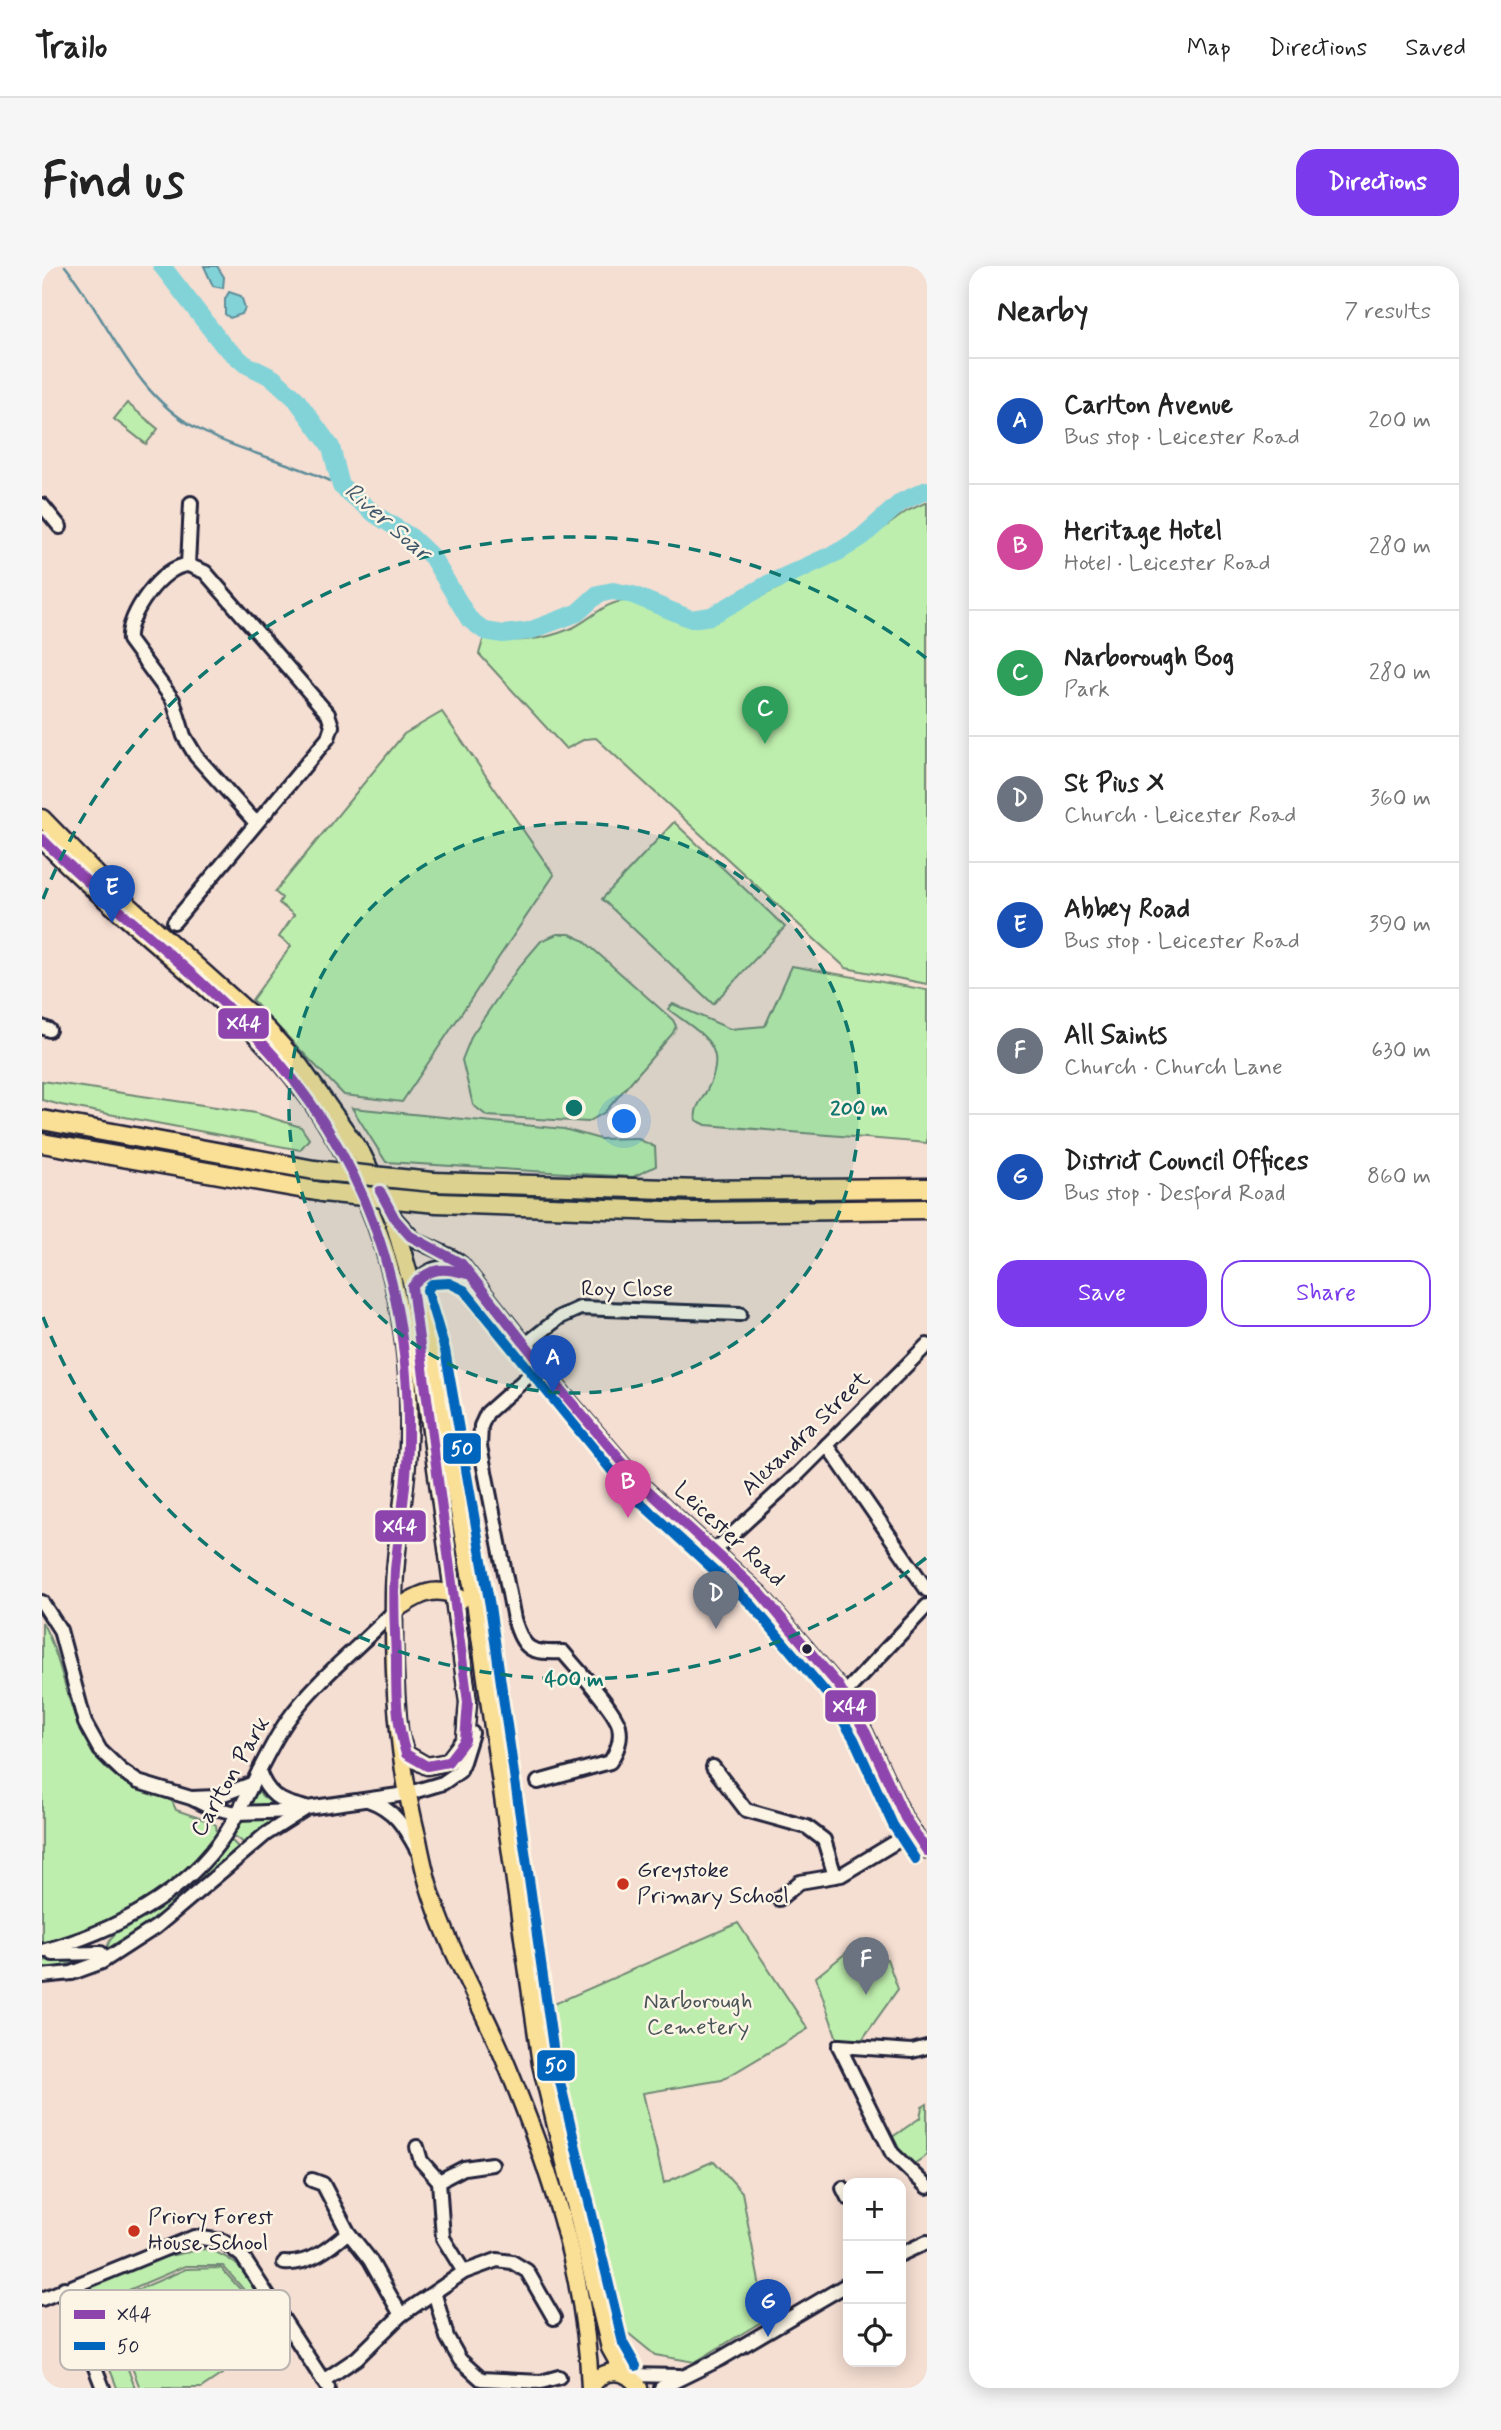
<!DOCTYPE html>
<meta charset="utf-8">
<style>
body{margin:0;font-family:Mynerve,sans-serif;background:#f6f6f6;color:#222}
.controls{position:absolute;right:21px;bottom:21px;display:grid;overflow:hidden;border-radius:14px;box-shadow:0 4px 18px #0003}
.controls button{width:63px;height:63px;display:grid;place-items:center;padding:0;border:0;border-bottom:2px solid #e0e0e0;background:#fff;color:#222;font:35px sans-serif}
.you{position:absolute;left:583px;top:856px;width:24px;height:24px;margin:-18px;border:5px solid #fff;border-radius:50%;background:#1a73e8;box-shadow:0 0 0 10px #1a73e833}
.badge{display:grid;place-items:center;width:46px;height:46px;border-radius:50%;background:#7c3aed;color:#fff;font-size:23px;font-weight:700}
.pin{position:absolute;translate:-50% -58px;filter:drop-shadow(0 2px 4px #0008)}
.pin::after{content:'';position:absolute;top:37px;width:24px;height:21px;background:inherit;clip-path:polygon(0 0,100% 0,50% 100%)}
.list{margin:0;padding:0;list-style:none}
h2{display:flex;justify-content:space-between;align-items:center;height:91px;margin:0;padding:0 28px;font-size:30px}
h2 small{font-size:23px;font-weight:400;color:#767676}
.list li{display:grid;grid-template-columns:46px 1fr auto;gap:21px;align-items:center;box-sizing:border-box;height:126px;padding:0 28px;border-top:2px solid #e0e0e0}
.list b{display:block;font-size:26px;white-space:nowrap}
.list p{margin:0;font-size:23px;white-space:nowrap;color:#767676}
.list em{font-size:23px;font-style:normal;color:#767676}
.actions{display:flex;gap:14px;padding:21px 28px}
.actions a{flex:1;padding:16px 0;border:2px solid #7c3aed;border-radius:21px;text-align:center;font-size:24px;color:#7c3aed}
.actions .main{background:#7c3aed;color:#fff}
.icon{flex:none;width:38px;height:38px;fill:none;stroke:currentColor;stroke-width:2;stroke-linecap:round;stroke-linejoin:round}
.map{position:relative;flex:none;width:885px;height:2122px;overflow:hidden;border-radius:21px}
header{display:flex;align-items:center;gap:42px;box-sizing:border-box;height:98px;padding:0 35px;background:#fff;border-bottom:2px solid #e0e0e0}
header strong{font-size:33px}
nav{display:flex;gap:38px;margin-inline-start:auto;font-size:24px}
.intro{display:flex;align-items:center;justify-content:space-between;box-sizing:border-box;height:168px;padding:0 42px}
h1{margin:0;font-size:49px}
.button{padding:18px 32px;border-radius:21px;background:#7c3aed;color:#fff;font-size:24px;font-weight:700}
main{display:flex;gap:42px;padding:0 42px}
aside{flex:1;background:#fff;border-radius:21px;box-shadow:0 4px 18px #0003}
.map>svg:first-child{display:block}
.green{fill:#beeead;stroke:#708874;stroke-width:2}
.water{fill:#82d3d8;stroke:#5c8c99;stroke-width:2}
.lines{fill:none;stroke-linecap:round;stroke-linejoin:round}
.stream{stroke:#5c8c99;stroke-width:2.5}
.river{stroke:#82d3d8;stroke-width:18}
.minor-casing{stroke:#22223b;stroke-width:18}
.major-casing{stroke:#22223b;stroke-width:21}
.highway-casing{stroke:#22223b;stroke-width:23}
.minor{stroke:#fcf5e5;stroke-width:12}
.major{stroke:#fadf96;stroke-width:16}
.highway{stroke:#fadf96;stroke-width:18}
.highway-bridge-casing{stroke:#22223b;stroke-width:23;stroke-linecap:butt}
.highway-bridge{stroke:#fadf96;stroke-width:18}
.bus-1-casing{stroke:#fcf5e5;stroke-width:16}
.bus-2-casing{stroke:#fcf5e5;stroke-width:16}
.bus-1{stroke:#8e44ad;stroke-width:10}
.bus-2{stroke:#0065bd;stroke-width:10}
.ring{fill:none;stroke:#0f766e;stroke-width:3.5;stroke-dasharray:12 9}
.bus-dot{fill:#22223b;stroke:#fcf5e5;stroke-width:2.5}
.poi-dot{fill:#c8321e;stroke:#fcf5e5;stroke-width:2.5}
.labels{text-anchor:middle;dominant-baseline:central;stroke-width:5;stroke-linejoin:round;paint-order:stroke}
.street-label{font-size:23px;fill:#22223b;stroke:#fcf5e5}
.poi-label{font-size:23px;fill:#22223b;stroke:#fcf5e5;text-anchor:start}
.park-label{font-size:23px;fill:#495558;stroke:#fcf5e5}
.water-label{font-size:24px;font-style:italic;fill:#3f576a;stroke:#fcf5e5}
.key{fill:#fcf5e5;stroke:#bbb6b2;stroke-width:2}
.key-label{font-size:19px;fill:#22223b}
.centre{fill:#0f766e;stroke:#fcf5e5;stroke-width:3.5}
.ring-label{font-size:21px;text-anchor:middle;font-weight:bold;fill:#0f766e;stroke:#fcf5e5;stroke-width:5;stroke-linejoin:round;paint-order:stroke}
.line-badge{stroke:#fcf5e5;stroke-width:2.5}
.badge-label{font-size:19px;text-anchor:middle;font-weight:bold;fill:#fff}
</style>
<header>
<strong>Trailo</strong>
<nav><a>Map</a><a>Directions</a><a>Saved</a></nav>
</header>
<div class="intro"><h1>Find us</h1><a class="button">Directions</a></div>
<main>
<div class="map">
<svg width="885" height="2122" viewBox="0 0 885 2122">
<rect width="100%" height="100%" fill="#f5ded2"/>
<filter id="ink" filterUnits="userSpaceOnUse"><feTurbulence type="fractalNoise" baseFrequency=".0143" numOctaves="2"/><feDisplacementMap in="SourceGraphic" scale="14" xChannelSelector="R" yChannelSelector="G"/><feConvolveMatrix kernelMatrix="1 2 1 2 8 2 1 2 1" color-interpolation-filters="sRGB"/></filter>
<g filter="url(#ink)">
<!-- green -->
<g class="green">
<path d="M85 137 116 163 104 178 72 153Z"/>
<path d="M885 236V718L804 702 554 472 543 473 524 483 437 388 442 371C473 377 498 375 528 363 548 355 563 334 586 335 614 337 632 359 663 358L808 287 865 245Z"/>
<path d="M400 446 512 609 360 836 302 829 210 734 249 680 237 671 252 649 237 637 240 632 233 626 362 468Z"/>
<path d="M632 556 743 661 671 738 560 633Z"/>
<path d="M515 668H528L541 674 631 754 634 760 631 767 563 846 546 856 445 850 431 839 420 794 430 769 476 702 499 675Z"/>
<path d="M750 700 885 724V877L664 859 654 854C652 841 659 836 665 824 689 779 658 768 626 743L631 738 688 763 723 760Z"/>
<path d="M0 815 214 847 259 861 267 873 258 884 19 839 0 834Z"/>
<path d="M310 842 522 863 558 873 594 872 613 881 614 900 591 911 344 896Z"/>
<path d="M0 1356C29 1409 23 1473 76 1512 90 1523 113 1528 130 1535L134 1544 169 1556 174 1559 175 1567 147 1602 126 1618V1623L80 1650 0 1680Z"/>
<path d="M214 1521 220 1530 239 1541 203 1544Z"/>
<path d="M198 1550H240L202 1577 190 1568Z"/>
<path d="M188 1573 196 1581 106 1659 65 1684C67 1655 138 1628 160 1607 170 1597 179 1584 188 1573Z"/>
<path d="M696 1657 766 1763 680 1814 601 1827 622 1917 672 1895 700 1926 724 2053 653 2096 613 2089 581 2063 520 1839 503 1742Z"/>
<path d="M819 1675 827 1698 845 1693 856 1723 819 1775 796 1776 774 1711Z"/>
<path d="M24 1692 46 1693 0 1705V1695Z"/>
<path d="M885 1838V1889L869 1900 846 1874 878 1852 880 1841Z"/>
<path d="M162 1983C208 1992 224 2039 243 2076L230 2083 209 2032 181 2000H143L61 2035 93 2122H75C64 2090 44 2055 49 2022L57 2015 117 1992Z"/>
<path d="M179 2002 207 2033 228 2083 217 2092 213 2088 207 2090 159 2122H98L65 2037 144 2003Z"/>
</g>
<!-- water -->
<g class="water">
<path d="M162 0H175L182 11 181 22 171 20Z"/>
<path d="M187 26 199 30 203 42 200 48 188 52 183 48V33Z"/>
</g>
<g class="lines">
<!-- stream -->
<path class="stream" d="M23 0C66 53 91 128 154 162 199 187 252 196 299 220"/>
<!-- river -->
<path class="river" d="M120 0 181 79 203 98 231 112 254 133 289 181 299 220 334 249 369 271 390 291 427 353 443 365 461 368 487 365 535 347 556 328 571 325 591 329 649 353 669 350 726 318 798 285 820 271 859 236 885 224"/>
<defs>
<g id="minor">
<path d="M0 239 18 261"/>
<path d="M146 299C121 299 84 350 87 374L131 434 142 470 154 490 214 557"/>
<path d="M132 656 286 472 290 460 286 448 163 306 146 299 149 237"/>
<path d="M0 761 7 764"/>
<path d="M352 951 373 974 412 992 420 998 523 1129 599 1218 719 1328 797 1420 824 1467 863 1552 885 1585"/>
<path d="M370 1021C389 998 398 1000 425 1008"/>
<path d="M483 1079 518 1051 538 1042 698 1048"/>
<path d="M785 1179 885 1324"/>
<path d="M671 1286 755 1209 885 1079"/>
<path d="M0 1336 18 1364 43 1457 58 1484 80 1505 96 1516 149 1532 167 1541 195 1547 251 1545"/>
<path d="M802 1428 885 1340"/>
<path d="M671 1501 704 1544 765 1561 782 1574 793 1610"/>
<path d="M217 1505C225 1528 237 1536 261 1541"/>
<path d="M496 1516 568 1496C575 1485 580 1474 577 1460 572 1442 534 1402 521 1386 488 1387 482 1385 472 1353L438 1180 439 1160 445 1147 499 1099"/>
<path d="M150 1532 174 1531 209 1518"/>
<path d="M326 1534C352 1543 362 1560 375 1584"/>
<path d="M737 1633 758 1616 799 1609 872 1565"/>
<path d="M0 1685C69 1667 145 1628 184 1567 207 1531 221 1490 245 1455 275 1412 318 1381 353 1344"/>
<path d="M11 1688 59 1687"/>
<path d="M0 1710 30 1707 60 1696 114 1661 224 1568 265 1542 364 1528 401 1517 418 1505 430 1467"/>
<path d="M797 1780 850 1887 885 1921"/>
<path d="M797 1780 870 1785 885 1781"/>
<path d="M375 1881 379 1895 397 1915 401 1972 422 2006"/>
<path d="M270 1914 281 1918 306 1966 328 1994 359 2049"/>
<path d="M397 1915 422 1902 450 1898"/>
<path d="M801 1922 806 1932"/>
<path d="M859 1988 885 1976"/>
<path d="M242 1997C267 1999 288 1982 306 1966"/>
<path d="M22 2022 61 2122"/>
<path d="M393 2029 405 2071 418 2094 439 2113 499 2116 517 2111"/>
<path d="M0 2033 152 1971 181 1975 200 1990 286 2122"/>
<path d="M586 2109 638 2110"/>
<path d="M281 2115 315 2092 359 2049 422 2006 455 1994 470 1996 485 2005 512 2052"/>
<path d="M619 2122 678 2093 806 2018"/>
</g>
<g id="major">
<path d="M0 552 72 626 226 764 258 800 320 888 350 949 389 1086 434 1342 499 1798 568 2082 582 2107"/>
<path d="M0 573C66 642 143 698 210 765 323 879 373 1022 366 1180 364 1229 353 1278 352 1326 351 1410 355 1493 376 1574 380 1594 384 1614 391 1633 409 1687 439 1738 461 1790 505 1895 544 2007 548 2122"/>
<path d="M353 1344C376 1329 393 1317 420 1333"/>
<path d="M359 1474 364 1488 385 1500 406 1496 423 1474 426 1436 376 1070"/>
<path d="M549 2122C560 2100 586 2102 597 2122"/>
</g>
<g id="highway">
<path d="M0 854 272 904"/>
<path d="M0 877 280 926"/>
<path d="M390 916 659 924 885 922"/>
<path d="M395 937 651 946 885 943"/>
</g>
</defs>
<!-- minor casing -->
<use href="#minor" class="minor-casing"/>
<!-- major casing -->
<use href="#major" class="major-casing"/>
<!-- highway casing -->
<use href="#highway" class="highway-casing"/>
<!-- minor -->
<use href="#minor" class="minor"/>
<!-- major -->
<use href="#major" class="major"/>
<!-- highway -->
<use href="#highway" class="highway"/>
<defs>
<g id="highway-bridge">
<path d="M272 904 390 916"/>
<path d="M280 926 395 937"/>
</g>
</defs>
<!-- highway-bridge casing -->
<use href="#highway-bridge" class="highway-bridge-casing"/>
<!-- highway-bridge -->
<use href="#highway-bridge" class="highway-bridge"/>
<defs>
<g id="bus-1">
<path d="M0 573C68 641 147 699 214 770 323 886 369 1020 366 1178 365 1221 357 1262 353 1304 351 1334 353 1364 354 1394 354 1426 354 1457 364 1488L385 1500 406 1496 423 1474 426 1436 370 1021C387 1001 401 1001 425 1008"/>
<path d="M338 925 353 953 368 970 420 998 523 1129 599 1218 719 1328 797 1420 824 1467 863 1552 885 1585"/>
</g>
<path id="bus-2" d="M594 2100 581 2077 513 1795 448 1340 403 1084 385 1024 390 1018 407 1017 422 1024 588 1227 709 1338 785 1428 812 1473 851 1559 873 1593"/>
</defs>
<!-- bus-1 casing -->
<use href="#bus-1" class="bus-1-casing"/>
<!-- bus-2 casing -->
<use href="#bus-2" class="bus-2-casing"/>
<!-- bus-1 -->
<use href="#bus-1" class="bus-1"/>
<!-- bus-2 -->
<use href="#bus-2" class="bus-2"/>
</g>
</g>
<!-- distance rings -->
<circle cx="532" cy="842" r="285" fill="#0f766e" fill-opacity=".12"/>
<g class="ring">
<circle cx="532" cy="842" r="285"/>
<path d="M884 1292A571 571 0 0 1 1 1051M1 633A571 571 0 0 1 884 392"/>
</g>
<!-- markers -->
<circle class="bus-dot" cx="765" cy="1383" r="6"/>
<g class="poi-dot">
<circle cx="581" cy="1618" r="7"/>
<circle cx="92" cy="1965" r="7"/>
</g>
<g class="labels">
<!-- street labels -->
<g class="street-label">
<text x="585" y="1024">Roy Close</text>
<text transform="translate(764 1168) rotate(-44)">Alexandra Street</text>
<text transform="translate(687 1269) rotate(43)">Leicester Road</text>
<text transform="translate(189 1511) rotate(-60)">Carlton Park</text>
</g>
<!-- poi labels -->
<g class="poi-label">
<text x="595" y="1605">Greystoke<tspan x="595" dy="26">Primary School</tspan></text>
<text x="106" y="1952">Priory Forest<tspan x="106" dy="26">House School</tspan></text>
</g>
<!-- park labels -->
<g class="park-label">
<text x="656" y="1736">Narborough<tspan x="656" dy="26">Cemetery</tspan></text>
</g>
<!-- water labels -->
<g class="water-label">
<text transform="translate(345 256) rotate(41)">River Soar</text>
</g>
</g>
<!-- legend -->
<rect x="18" y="2024" width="230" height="80" rx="10" class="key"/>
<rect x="32" y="2044" width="31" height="9" fill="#8e44ad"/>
<rect x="32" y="2076" width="31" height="8" fill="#0065bd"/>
<g class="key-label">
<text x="75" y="2055">X44</text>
<text x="75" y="2087">50</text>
</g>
<circle cx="532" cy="842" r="10" class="centre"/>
<g class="ring-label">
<text x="817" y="849">200 m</text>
<text x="532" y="1420">400 m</text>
</g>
<g class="line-badge">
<rect x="175" y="741" width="53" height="33" rx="7" fill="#8e44ad"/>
<rect x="400" y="1166" width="40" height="33" rx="7" fill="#0065bd"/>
<rect x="332" y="1243" width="53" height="34" rx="7" fill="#8e44ad"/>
<rect x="782" y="1423" width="53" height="34" rx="7" fill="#8e44ad"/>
<rect x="494" y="1783" width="40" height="33" rx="7" fill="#0065bd"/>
</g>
<g class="badge-label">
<text x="202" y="764">X44</text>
<text x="420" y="1189">50</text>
<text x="358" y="1267">X44</text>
<text x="808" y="1447">X44</text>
<text x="514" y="1806">50</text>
</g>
</svg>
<div class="controls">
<button>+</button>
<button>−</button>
<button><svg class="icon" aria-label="locate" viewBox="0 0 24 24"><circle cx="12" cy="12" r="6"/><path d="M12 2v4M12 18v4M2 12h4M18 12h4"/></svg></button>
</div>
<div class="you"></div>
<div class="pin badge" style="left:511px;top:1127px;background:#1a4fb4">A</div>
<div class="pin badge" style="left:586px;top:1252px;background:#d1479c">B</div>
<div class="pin badge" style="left:723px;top:478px;background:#2e9e5b">C</div>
<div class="pin badge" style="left:674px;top:1363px;background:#6b7280">D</div>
<div class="pin badge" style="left:70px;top:657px;background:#1a4fb4">E</div>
<div class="pin badge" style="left:824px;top:1729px;background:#6b7280">F</div>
<div class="pin badge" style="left:726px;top:2071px;background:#1a4fb4">G</div>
</div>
<aside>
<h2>Nearby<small>7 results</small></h2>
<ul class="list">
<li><span class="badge" style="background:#1a4fb4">A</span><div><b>Carlton Avenue</b><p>Bus stop · Leicester Road</p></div><em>200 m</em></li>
<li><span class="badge" style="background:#d1479c">B</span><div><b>Heritage Hotel</b><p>Hotel · Leicester Road</p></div><em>280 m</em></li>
<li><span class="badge" style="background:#2e9e5b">C</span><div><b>Narborough Bog</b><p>Park</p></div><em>280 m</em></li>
<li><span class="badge" style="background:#6b7280">D</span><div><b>St Pius X</b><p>Church · Leicester Road</p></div><em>360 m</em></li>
<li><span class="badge" style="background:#1a4fb4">E</span><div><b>Abbey Road</b><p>Bus stop · Leicester Road</p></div><em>390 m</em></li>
<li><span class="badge" style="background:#6b7280">F</span><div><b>All Saints</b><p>Church · Church Lane</p></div><em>630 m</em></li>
<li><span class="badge" style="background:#1a4fb4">G</span><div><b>District Council Offices</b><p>Bus stop · Desford Road</p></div><em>860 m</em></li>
</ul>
<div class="actions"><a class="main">Save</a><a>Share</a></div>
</aside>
</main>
